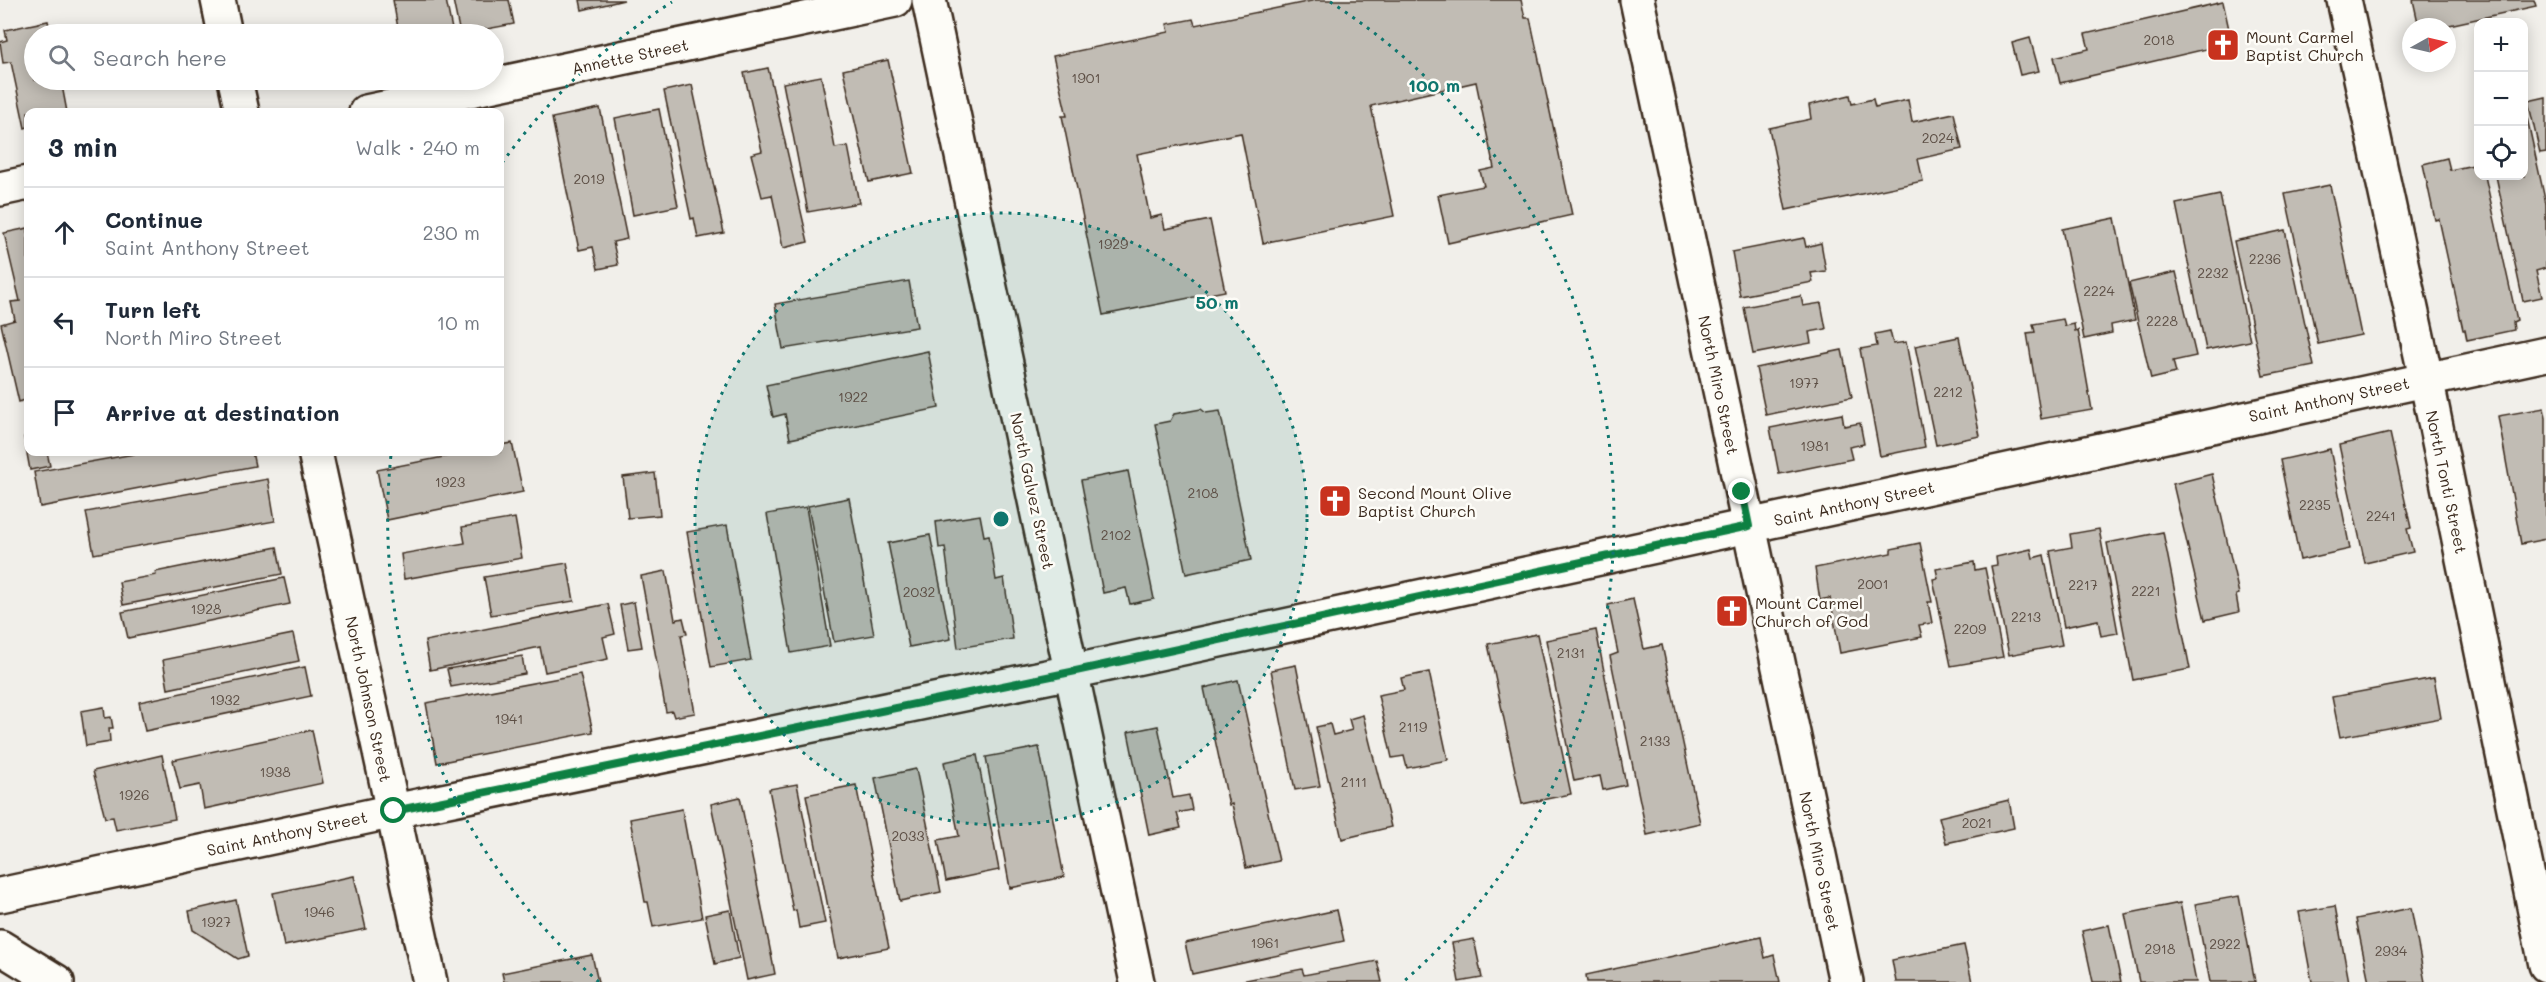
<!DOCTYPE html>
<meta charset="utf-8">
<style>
body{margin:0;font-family:Mali,sans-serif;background:#f2f2f3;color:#1f2937}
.controls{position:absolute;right:18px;top:18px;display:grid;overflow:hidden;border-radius:12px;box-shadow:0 3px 15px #0003}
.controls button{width:54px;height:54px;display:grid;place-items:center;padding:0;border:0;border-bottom:2px solid #e0e1e3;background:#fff;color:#1f2937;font:30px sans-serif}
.compass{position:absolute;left:2402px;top:18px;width:54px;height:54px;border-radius:50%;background:#fff;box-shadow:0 3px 15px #0003;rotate:82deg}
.stop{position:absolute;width:18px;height:18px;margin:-14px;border:4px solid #0b8043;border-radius:50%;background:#fff}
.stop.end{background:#0b8043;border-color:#fff;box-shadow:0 2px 6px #0008}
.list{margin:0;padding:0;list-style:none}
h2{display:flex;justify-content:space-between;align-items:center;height:78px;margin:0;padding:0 24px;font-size:26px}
h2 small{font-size:20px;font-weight:400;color:#747a83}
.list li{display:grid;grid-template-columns:39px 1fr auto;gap:18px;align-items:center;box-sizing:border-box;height:90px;padding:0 24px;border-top:2px solid #e0e1e3}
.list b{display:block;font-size:22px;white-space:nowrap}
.list p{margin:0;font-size:20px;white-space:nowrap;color:#747a83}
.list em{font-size:20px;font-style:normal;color:#747a83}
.icon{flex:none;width:33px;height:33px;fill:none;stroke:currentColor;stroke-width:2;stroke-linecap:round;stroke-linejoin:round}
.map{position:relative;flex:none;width:2546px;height:982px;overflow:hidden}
.search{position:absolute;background:#fff;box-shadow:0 3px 15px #0003;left:24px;top:24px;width:480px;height:66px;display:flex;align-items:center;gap:15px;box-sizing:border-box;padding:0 21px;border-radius:33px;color:#747a83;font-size:22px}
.panel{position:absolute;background:#fff;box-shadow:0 3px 15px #0003;left:24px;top:108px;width:480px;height:348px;border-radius:12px}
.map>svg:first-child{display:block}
.building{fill:#c1bcb4;stroke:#3b2a1e;stroke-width:1.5}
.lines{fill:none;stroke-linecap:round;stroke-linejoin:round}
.street-casing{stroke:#3b2a1e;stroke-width:38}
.secondary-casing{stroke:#3b2a1e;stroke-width:38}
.highway-casing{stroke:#3b2a1e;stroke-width:38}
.street{stroke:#fdfcf7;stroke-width:33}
.secondary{stroke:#fdfcf7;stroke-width:33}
.highway{stroke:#fdfcf7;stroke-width:33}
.route{stroke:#0b8043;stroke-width:8}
.ring{fill:none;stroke:#0f766e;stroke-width:3;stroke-dasharray:3 6}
.labels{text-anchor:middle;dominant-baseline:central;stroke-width:5;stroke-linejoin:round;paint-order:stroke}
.number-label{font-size:14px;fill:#5c4e44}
.poi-label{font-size:16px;fill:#3b2a1e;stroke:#fdfcf7;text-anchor:start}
.street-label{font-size:16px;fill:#3b2a1e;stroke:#fdfcf7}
.centre{fill:#0f766e;stroke:#fdfcf7;stroke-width:3}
.ring-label{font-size:18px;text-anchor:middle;font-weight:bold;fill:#0f766e;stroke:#fdfcf7;stroke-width:5;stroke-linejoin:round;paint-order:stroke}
</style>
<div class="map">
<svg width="2546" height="982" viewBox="0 0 2546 982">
<rect width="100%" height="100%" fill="#f1efea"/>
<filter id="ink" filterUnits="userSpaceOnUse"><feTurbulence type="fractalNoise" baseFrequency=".0167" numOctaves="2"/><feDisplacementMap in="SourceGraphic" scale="12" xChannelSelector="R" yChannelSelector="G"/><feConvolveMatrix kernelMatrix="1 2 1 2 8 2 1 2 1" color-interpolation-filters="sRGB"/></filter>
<g filter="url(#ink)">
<!-- building -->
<g class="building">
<path d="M393 0H446L453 34H399Z"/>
<path d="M453 0H509L514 24 460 34Z"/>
<path d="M580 0H624L582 10Z"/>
<path d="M1316 0H1521L1525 18H1530L1572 215 1448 243 1438 195 1484 186 1480 171 1494 168 1476 82 1371 106 1394 216 1263 243 1241 133 1137 154 1150 218 1162 215 1165 229 1210 220 1225 291 1103 315 1062 116H1067L1053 56 1169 32 1167 24 1193 19 1195 25Z"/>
<path d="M2413 0H2534L2536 6 2440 27H2419Z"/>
<path d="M2223 2 2232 43 2060 83 2054 57 2089 49 2085 34Z"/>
<path d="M48 21 51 34H34V80H61L67 112H28V127L25 128 11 62 3 63 0 42 7 40 5 30Z"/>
<path d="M2030 38 2039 71 2020 75 2012 43Z"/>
<path d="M888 60 913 173 869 182 843 70Z"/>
<path d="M768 68 808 242 783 248 772 195 762 197 751 154 762 151 744 73Z"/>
<path d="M821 76 835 148 848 146 859 203 808 212 783 83Z"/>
<path d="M692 85 724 233 698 238 694 218 691 219 664 91Z"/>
<path d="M1850 95 1852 104 1873 99 1875 107 1908 100 1912 122 1954 113 1962 149 1918 159 1923 181 1786 210 1769 128 1811 119 1809 105Z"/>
<path d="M2546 97V152L2540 153 2528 101Z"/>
<path d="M600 108 627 239 613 242 618 265 598 269 593 247 579 250 552 118Z"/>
<path d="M659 109 678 206 633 215 615 118Z"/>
<path d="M2524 113H2526L2546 204V268L2536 271 2542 297 2523 301 2496 176H2524Z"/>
<path d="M2447 158 2450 170 2478 164V176H2485L2517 320 2513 322 2514 330 2467 340 2465 330H2463L2439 219 2435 220 2423 164Z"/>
<path d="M2330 185 2361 335 2318 344 2285 194Z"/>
<path d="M2220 195 2250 341 2206 350 2176 204Z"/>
<path d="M2115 218 2135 320 2111 325 2112 333 2084 339 2062 229Z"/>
<path d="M28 228V399L19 402 1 324 15 320 11 302 20 301 4 233Z"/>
<path d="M2285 230 2314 366 2263 376 2234 241Z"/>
<path d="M1804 238 1806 247 1821 243 1826 271 1811 273 1813 282 1740 296 1732 252Z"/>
<path d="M2176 272 2196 356 2173 361 2176 373 2151 379 2129 283Z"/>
<path d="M909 281 917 327 783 349 775 304Z"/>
<path d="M1801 296 1803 306 1821 303 1826 329 1809 332 1811 343 1753 354 1744 307Z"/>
<path d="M2063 319 2065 326 2074 324 2075 331 2078 330 2092 410 2041 419 2027 333 2035 332 2033 324Z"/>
<path d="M1890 331 1893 344 1906 342 1925 447 1880 456 1860 349 1877 346 1875 334Z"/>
<path d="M1959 337 1980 436 1936 445 1915 346Z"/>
<path d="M1842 350 1852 397 1766 415 1756 368Z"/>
<path d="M928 351 939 408 790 439 785 414 773 417 766 385Z"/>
<path d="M2544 408 2546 418V539L2521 544 2498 416Z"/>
<path d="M1201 409 1206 413 1220 411 1251 560 1186 574 1155 424 1170 421 1174 414Z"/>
<path d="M1842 414 1844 426 1860 423 1864 444 1849 447 1852 459 1779 474 1770 428Z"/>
<path d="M2390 433 2411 528 2407 529 2413 552 2365 563 2339 445Z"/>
<path d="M28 436V452H47L50 466 30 470 24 437Z"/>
<path d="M512 443 523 492 387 520 377 470 469 452H500V445Z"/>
<path d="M2330 449 2350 549 2300 560 2280 460Z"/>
<path d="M145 452H252L255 466 40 507 34 472Z"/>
<path d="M1128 471 1154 599 1130 604 1126 588 1103 593 1081 480Z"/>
<path d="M655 473 660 515 628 518 623 477Z"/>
<path d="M2212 474 2239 594 2236 595 2239 612 2205 620 2173 484Z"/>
<path d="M268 479 275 521 94 554 86 512Z"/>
<path d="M849 498 874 635 834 642 808 506Z"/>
<path d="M806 507 830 646 791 653 767 514Z"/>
<path d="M980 515 984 536 989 535 996 580 1004 578 1013 639 958 648 945 547 939 548 936 522Z"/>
<path d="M515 518 522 558 404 579 401 554 465 543 462 527Z"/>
<path d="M727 525 751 660 711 667 687 532Z"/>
<path d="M2099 529 2118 633 2101 636 2098 620 2064 627 2050 551 2072 547 2070 534Z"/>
<path d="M2163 532 2190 669 2133 680 2107 543Z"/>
<path d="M930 535 951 639 909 647 888 543Z"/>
<path d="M1920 543 1932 602H1928L1932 623 1919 625 1922 637 1840 653 1830 598 1820 600 1815 568 1891 553V549Z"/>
<path d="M277 547 282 574 123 605 119 582 156 575 155 572Z"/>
<path d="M2031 549 2033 558 2044 555 2062 645 2009 655 1991 566 1997 565 1996 557Z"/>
<path d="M1974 562 1975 570 1985 568 2003 657 1951 666 1933 579 1938 578 1936 569Z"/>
<path d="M567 563 574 601 491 615 484 577Z"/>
<path d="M666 571 675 620 683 618 687 634 681 635 695 713 674 717 672 711 666 712 641 576Z"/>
<path d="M284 578 290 604 128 638 122 612Z"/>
<path d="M1633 599 1644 649 1662 645 1700 823 1647 835 1610 656 1618 653 1608 605Z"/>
<path d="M634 602 642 647 628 649 620 605Z"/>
<path d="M608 604 615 634 603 637 608 659 545 672 540 647 430 670 425 641Z"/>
<path d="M1596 630 1626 785 1603 790 1600 776 1574 781 1546 640Z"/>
<path d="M293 634 299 661 168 689 163 660Z"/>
<path d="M1537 634 1571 794 1522 804 1488 644Z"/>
<path d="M522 656 525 674 451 687 447 669Z"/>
<path d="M1296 665 1320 786 1295 790 1271 670Z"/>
<path d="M305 667 311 696 145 731 139 702Z"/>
<path d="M1429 672 1448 760 1407 768 1404 756 1392 758 1378 695 1404 690 1401 678Z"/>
<path d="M580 674 593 732 437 763 426 703Z"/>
<path d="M2434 678 2441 718 2340 737 2332 697Z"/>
<path d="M1238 680 1279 861 1246 868 1232 804 1229 805 1204 688Z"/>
<path d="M104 707 105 718 111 717 113 728H109L110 742 86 746 81 711Z"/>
<path d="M1363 715 1391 827 1342 839 1316 727 1330 724 1333 735 1352 730 1349 719Z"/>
<path d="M1158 726 1173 798 1189 795 1192 810 1177 813 1181 828 1149 835 1128 732Z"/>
<path d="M312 730 323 783 204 809 200 785 180 789 173 760Z"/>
<path d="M1039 747 1064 877 1010 888 986 757Z"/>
<path d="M162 755 175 819 116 830 113 817 105 818 93 771Z"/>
<path d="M977 755 999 870 946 881 938 840 959 836 944 762Z"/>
<path d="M916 769 941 892 900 901 875 778Z"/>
<path d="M797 784 825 923 799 928 796 910 793 911 769 789Z"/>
<path d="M856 785 889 948 838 958 806 795Z"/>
<path d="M740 797 775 974 747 980 711 804Z"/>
<path d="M2009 800 2014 828 1946 843 1939 817Z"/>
<path d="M682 809 702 918 653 927 648 902H645L630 819Z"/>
<path d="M354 876 366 929 284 946 273 893Z"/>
<path d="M2239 896 2255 982H2210L2195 904Z"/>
<path d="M236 900 248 956 238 959 193 930 189 911Z"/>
<path d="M2180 903 2196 982H2139L2125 914Z"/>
<path d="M2335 906 2349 982H2312L2299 912Z"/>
<path d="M2411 908 2425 982H2369L2356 919Z"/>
<path d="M730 910 739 958 715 964 705 915Z"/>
<path d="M1337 910 1344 941 1192 974 1185 943Z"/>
<path d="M2109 925 2121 982H2093L2082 931Z"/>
<path d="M1761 937 1765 958 1774 955 1780 982H1587L1586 975Z"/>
<path d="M1474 939 1482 978 1459 982 1452 943Z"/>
<path d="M1964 945 1972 982H1896L1892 960Z"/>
<path d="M592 955 598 982H504L502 973Z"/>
<path d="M1377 961 1382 982H1236L1302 969 1304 975Z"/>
</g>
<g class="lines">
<defs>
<g id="street">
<path d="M218 0 225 34"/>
<path d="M2344 0 2426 378 2546 965"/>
<path d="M235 80 242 112"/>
<path d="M366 112 895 0"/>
<path d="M0 189 28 183"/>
<path d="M315 452 430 982"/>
<path d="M0 895 394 811 1071 672 2546 354"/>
</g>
<g id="secondary">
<path d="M929 0 1137 982"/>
<path d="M1637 0 1846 982"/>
</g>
<path id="highway" d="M0 947 57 982"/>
</defs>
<!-- street casing -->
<use href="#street" class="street-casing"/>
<!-- secondary casing -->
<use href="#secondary" class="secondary-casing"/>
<!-- highway casing -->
<use href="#highway" class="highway-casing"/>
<!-- street -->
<use href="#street" class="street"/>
<!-- secondary -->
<use href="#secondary" class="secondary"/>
<!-- highway -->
<use href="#highway" class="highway"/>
</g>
</g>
<g class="lines" filter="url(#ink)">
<!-- route -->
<path class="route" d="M394 811 1071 672 1749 526 1742 492"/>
</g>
<!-- distance rings -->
<circle cx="1001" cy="519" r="306" fill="#0f766e" fill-opacity=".12"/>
<g class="ring">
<circle cx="1001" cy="519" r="306"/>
<path d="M599 982A613 613 0 0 1 391 455M502 163A613 613 0 0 1 672 2M1330 2A613 613 0 0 1 1403 982"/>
</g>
<!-- icons -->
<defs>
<symbol id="church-square" viewBox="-11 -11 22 22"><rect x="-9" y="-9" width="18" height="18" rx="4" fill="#c8321e" stroke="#fdfcf7"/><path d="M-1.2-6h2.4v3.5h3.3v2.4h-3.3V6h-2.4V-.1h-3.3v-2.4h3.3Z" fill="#fff"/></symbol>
</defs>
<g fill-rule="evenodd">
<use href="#church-square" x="2204" y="26" width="38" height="38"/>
<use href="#church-square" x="1316" y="482" width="38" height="38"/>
<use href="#church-square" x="1713" y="592" width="38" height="38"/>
</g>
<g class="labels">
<!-- number labels -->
<g class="number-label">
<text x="2159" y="39">2018</text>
<text x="1086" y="77">1901</text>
<text x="1938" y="137">2024</text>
<text x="589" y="178">2019</text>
<text x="1113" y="243">1929</text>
<text x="2265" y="258">2236</text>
<text x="2213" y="272">2232</text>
<text x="2099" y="290">2224</text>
<text x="2162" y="320">2228</text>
<text x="1804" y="382">1977</text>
<text x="1948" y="391">2212</text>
<text x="853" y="396">1922</text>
<text x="1815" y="445">1981</text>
<text x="450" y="481">1923</text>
<text x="1203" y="492">2108</text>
<text x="2315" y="504">2235</text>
<text x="2381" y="515">2241</text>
<text x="1116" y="534">2102</text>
<text x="1873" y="583">2001</text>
<text x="2083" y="584">2217</text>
<text x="2146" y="590">2221</text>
<text x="919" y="591">2032</text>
<text x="206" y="608">1928</text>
<text x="2026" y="616">2213</text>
<text x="1970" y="628">2209</text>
<text x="1571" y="652">2131</text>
<text x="225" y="699">1932</text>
<text x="509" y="718">1941</text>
<text x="1413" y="726">2119</text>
<text x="1655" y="740">2133</text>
<text x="275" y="771">1938</text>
<text x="1354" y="781">2111</text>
<text x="134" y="794">1926</text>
<text x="1977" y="822">2021</text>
<text x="908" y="835">2033</text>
<text x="319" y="911">1946</text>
<text x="216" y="921">1927</text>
<text x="1265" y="942">1961</text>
<text x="2225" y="943">2922</text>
<text x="2160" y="948">2918</text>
<text x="2391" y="950">2934</text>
</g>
<!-- poi labels -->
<g class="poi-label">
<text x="2246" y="36">Mount Carmel<tspan x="2246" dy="18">Baptist Church</tspan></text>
<text x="1358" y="492">Second Mount Olive<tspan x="1358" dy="18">Baptist Church</tspan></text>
<text x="1755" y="602">Mount Carmel<tspan x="1755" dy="18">Church of God</tspan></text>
</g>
<!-- street labels -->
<g class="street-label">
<text transform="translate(630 56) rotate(-12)">Annette Street</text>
<text transform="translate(1719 385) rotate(78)">North Miro Street</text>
<text transform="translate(2329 399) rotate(-12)">Saint Anthony Street</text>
<text transform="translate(2447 482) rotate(78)">North Tonti Street</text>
<text transform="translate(1033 491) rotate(78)">North Galvez Street</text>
<text transform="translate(1854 503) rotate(-12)">Saint Anthony Street</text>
<text transform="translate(369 699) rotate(78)">North Johnson Street</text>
<text transform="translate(287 833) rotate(-12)">Saint Anthony Street</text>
<text transform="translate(1820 861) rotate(78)">North Miro Street</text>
</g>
</g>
<circle cx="1001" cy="519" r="9" class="centre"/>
<g class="ring-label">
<text x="1434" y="92">100 m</text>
<text x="1217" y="309">50 m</text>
</g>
</svg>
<div class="controls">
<button>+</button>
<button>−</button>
<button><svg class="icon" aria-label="locate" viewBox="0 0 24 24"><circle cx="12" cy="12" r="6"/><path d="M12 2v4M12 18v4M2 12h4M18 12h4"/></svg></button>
</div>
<svg class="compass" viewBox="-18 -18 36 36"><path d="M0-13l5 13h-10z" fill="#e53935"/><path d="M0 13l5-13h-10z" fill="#747a83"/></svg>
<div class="stop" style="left:394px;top:811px"></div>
<div class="stop end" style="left:1742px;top:492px"></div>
<div class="search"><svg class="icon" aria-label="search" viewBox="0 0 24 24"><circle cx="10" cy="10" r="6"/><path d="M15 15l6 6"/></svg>Search here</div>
<section class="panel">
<h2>3 min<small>Walk · 240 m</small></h2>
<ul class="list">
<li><svg class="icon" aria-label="ahead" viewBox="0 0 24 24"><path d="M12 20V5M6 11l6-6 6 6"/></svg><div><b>Continue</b><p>Saint Anthony Street</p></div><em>230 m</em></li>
<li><svg class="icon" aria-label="left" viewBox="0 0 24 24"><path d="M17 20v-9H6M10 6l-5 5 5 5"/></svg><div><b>Turn left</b><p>North Miro Street</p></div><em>10 m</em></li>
<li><svg class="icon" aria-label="arrive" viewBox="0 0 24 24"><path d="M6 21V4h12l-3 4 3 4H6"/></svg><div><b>Arrive at destination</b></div></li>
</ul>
</section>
</div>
